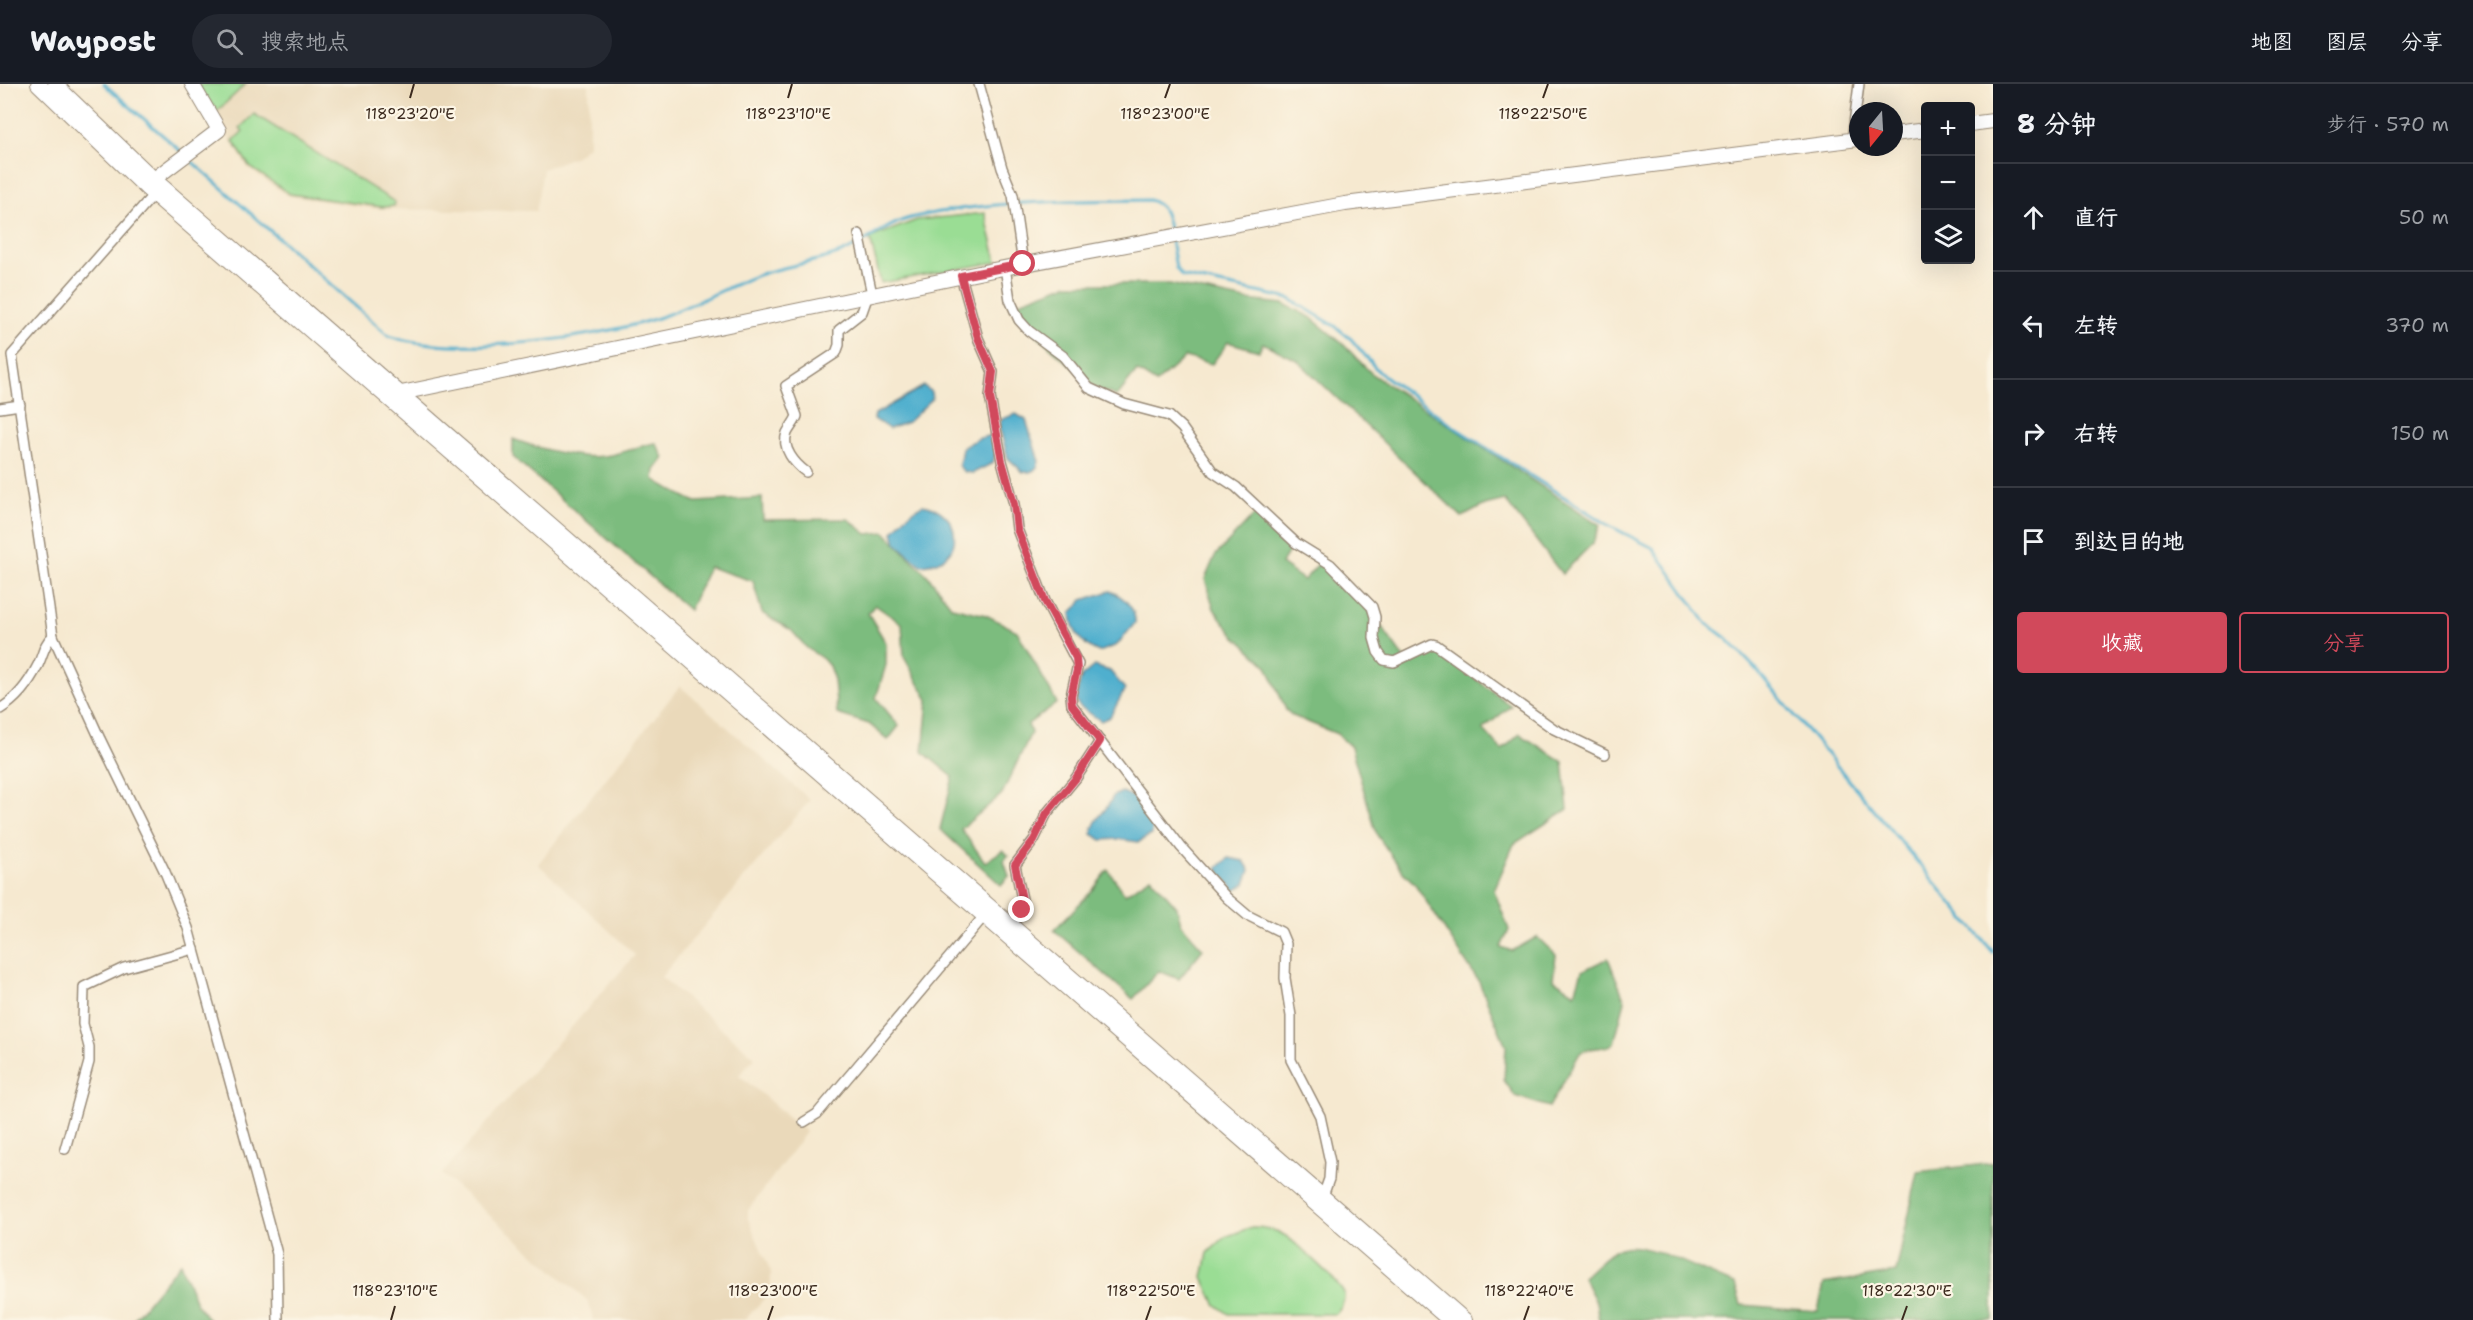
<!DOCTYPE html>
<html lang="zh">
<meta charset="utf-8">
<style>
body{margin:0;font-family:"Shantell Sans","LXGW WenKai TC",sans-serif;background:#242831;color:#f1f3f6}
.controls{position:absolute;right:18px;top:18px;display:grid;overflow:hidden;border-radius:6px;box-shadow:0 6px 24px #0002}
.controls button{width:54px;height:54px;display:grid;place-items:center;padding:0;border:0;border-bottom:2px solid #363941;background:#171b24;color:#f1f3f6;font:30px sans-serif}
.compass{position:absolute;left:1849px;top:18px;width:54px;height:54px;border-radius:50%;background:#171b24;box-shadow:0 6px 24px #0002;rotate:198deg}
.stop{position:absolute;width:18px;height:18px;margin:-14px;border:4px solid #d1495b;border-radius:50%;background:#fff}
.stop.end{background:#d1495b;border-color:#fff;box-shadow:0 2px 6px #0008}
.list{margin:0;padding:0;list-style:none}
h2{display:flex;justify-content:space-between;align-items:center;height:78px;margin:0;padding:0 24px;font-size:26px}
h2 small{font-size:20px;font-weight:400;color:#9ea1a6}
.list li{display:grid;grid-template-columns:39px 1fr auto;gap:18px;align-items:center;box-sizing:border-box;height:108px;padding:0 24px;border-top:2px solid #363941}
.list b{display:block;font-size:22px;white-space:nowrap}
.list em{font-size:20px;font-style:normal;color:#9ea1a6}
.actions{display:flex;gap:12px;padding:18px 24px}
.actions a{flex:1;padding:14px 0;border:2px solid #d1495b;border-radius:6px;text-align:center;font-size:21px;color:#d1495b}
.actions .main{background:#d1495b;color:#fff}
.icon{flex:none;width:33px;height:33px;fill:none;stroke:currentColor;stroke-width:2;stroke-linecap:round;stroke-linejoin:round}
.map{position:relative;flex:none;width:1993px;height:1236px;overflow:hidden}
header{display:flex;align-items:center;gap:36px;box-sizing:border-box;height:84px;padding:0 30px;background:#171b24;border-bottom:2px solid #363941}
header strong{font-size:28px}
nav{display:flex;gap:33px;margin-inline-start:auto;font-size:21px}
.search{width:420px;height:54px;background:#242831;display:flex;align-items:center;gap:15px;box-sizing:border-box;padding:0 21px;border-radius:33px;color:#9ea1a6;font-size:22px}
main{display:flex}
aside{flex:1;background:#171b24}
.map>svg:first-child{display:block}
.built{fill:#ead9ba}
.green{fill:#9add94;stroke:#6a8459;stroke-width:1.5}
.forest{fill:#7bbc7e;stroke:#5b734e;stroke-width:1.5}
.water{fill:#50afce;stroke:#466c76;stroke-width:1.5}
.lines{fill:none;stroke-linecap:round;stroke-linejoin:round}
.stream{stroke:#50afce;stroke-width:3}
.street-casing{stroke:#988a77;stroke-width:12}
.secondary-casing{stroke:#988a77;stroke-width:16}
.street{stroke:#fff;stroke-width:9}
.secondary{stroke:#fff;stroke-width:14}
.route{stroke:#d1495b;stroke-width:8}
.ticks{fill:none;stroke:#3b2a1e;stroke-width:2}
.ticks-label{font-size:15px;text-anchor:middle;fill:#3b2a1e;stroke:#fcf5e5;stroke-width:4.5;stroke-linejoin:round;paint-order:stroke}
</style>
<header>
<strong>Waypost</strong>
<div class="search"><svg class="icon" aria-label="search" viewBox="0 0 24 24"><circle cx="10" cy="10" r="6"/><path d="M15 15l6 6"/></svg>搜索地点</div>
<nav><a>地图</a><a>图层</a><a>分享</a></nav>
</header>
<main>
<div class="map">
<svg width="1993" height="1236" viewBox="0 0 1993 1236">
<rect width="100%" height="100%" fill="#fcf5e5"/>
<filter id="ink" filterUnits="userSpaceOnUse"><feTurbulence type="fractalNoise" baseFrequency=".0167" numOctaves="2"/><feDisplacementMap in="SourceGraphic" scale="12" xChannelSelector="R" yChannelSelector="G"/><feConvolveMatrix kernelMatrix="1 2 1 2 8 2 1 2 1" color-interpolation-filters="sRGB"/></filter>
<filter id="wash" filterUnits="userSpaceOnUse"><feTurbulence type="fractalNoise" baseFrequency=".008" numOctaves="4" result="noise"/><feDisplacementMap in="SourceGraphic" scale="24" xChannelSelector="R" yChannelSelector="G"/><feGaussianBlur stdDeviation="1.35" result="paint"/><feColorMatrix in="noise" values="0 0 0 0 0 0 0 0 0 0 0 0 0 0 0 0 0 1.4 0 .05"/><feComposite in="paint" operator="in"/></filter>
<g filter="url(#wash)">
<rect width="100%" height="100%" fill="#f6e9d0"/>
<!-- built -->
<g class="built">
<path d="M195 0H589V61L576 72 543 85 536 127 376 125 288 112 248 84Z"/>
<path d="M680 602 810 716 661 893 755 973 739 991 806 1048 748 1126V1135L771 1188 770 1208 745 1236H593L588 1217 442 1090 635 871 538 780Z"/>
</g>
<!-- green -->
<g class="green">
<path d="M197 0H246L217 27 215 26Z"/>
<path d="M254 30 395 118 394 122 382 123 290 110 250 83 233 57 243 47 240 44Z"/>
<path d="M985 129 997 178 881 199 870 154 917 136Z"/>
<path d="M1252 1143C1263 1143 1274 1145 1284 1151 1293 1156 1342 1201 1344 1209 1345 1218 1342 1224 1336 1230H1229L1216 1221 1203 1194 1208 1169 1225 1153Z"/>
</g>
<!-- forest -->
<g class="forest">
<path d="M1067 200H1170L1246 216 1284 220 1310 233 1343 260 1373 291 1600 441 1593 459 1562 490 1505 416 1485 421 1462 433 1297 276 1263 259 1259 267 1228 258 1212 280 1185 273 1156 299 1137 287 1117 312 1096 305 1026 241 1015 224 1019 218Z"/>
<path d="M513 355C539 365 584 377 611 371 627 368 640 361 656 359L664 374 655 386 654 395C659 399 693 418 697 418L762 414 763 436 848 435 867 450 885 448 929 493 952 523 986 531 1017 547 1057 619 1028 640 1031 649 1002 710 961 745 985 778 1003 766 1008 771 1004 777 1009 792 1001 801 940 745 953 693 923 668 928 616 904 573 902 540 875 521 868 529 886 559V581L876 614 899 642 888 656 869 640 837 630 834 596 829 582 823 575 807 564 791 546 762 529 753 497 709 483 689 526 513 373Z"/>
<path d="M1257 428 1293 461 1281 480 1304 496 1319 479 1366 521 1406 577 1435 564 1511 622 1483 645 1502 666 1520 650 1563 678 1568 725 1514 760 1494 806 1509 846 1501 863 1512 867 1537 853 1556 871 1553 895 1575 909 1582 887 1608 874 1625 917 1614 959C1604 967 1591 961 1580 969L1549 1023 1515 1012 1504 996 1506 962 1479 898 1415 800 1402 787 1377 751 1351 663 1337 650 1293 632 1286 626 1267 582 1232 549 1214 525 1205 495 1215 472Z"/>
<path d="M1108 786 1125 810 1151 793 1177 823 1181 840 1203 865 1179 895 1159 887 1133 915 1054 846 1092 807Z"/>
<path d="M1993 1079V1236H1599L1596 1218 1583 1193C1594 1184 1606 1169 1620 1164 1647 1155 1707 1191 1735 1200L1741 1221 1818 1227 1824 1200 1896 1188 1918 1088Z"/>
<path d="M180 1179 196 1219 209 1236H133Z"/>
</g>
<!-- water -->
<g class="water">
<path d="M924 302 931 308 932 315 908 338 889 345 874 335 875 330Z"/>
<path d="M1016 330 1026 336 1039 377C1038 386 1031 389 1023 388L1008 374 999 342 1002 335Z"/>
<path d="M992 351 996 368 993 379 973 389 964 388 959 382 962 364 977 355Z"/>
<path d="M922 421C961 425 970 478 921 481L896 459 893 448 905 433Z"/>
<path d="M1110 507C1123 512 1136 524 1135 539L1117 561 1099 568C1082 561 1072 548 1071 529L1083 516Z"/>
<path d="M1094 582 1110 587 1125 605 1110 633 1101 637 1079 622 1075 615 1082 592Z"/>
<path d="M1122 708C1137 712 1155 734 1152 750L1139 758 1117 755 1102 756 1092 750C1093 734 1108 727 1113 712Z"/>
<path d="M1229 774 1244 777 1250 786 1245 800 1235 807 1217 784Z"/>
</g>
<g class="lines">
<!-- stream -->
<g class="stream">
<path d="M104 0 183 69"/>
<path d="M188 74 389 252C454 273 602 255 666 231 697 219 727 203 758 191 785 182 814 179 841 169 866 159 887 139 914 133 990 116 1072 117 1149 116 1166 121 1167 134 1170 150"/>
<path d="M1171 156 1176 184 1182 192 1290 215 1335 242 1351 255 1379 288 1457 345 1610 442 1653 464 1706 539 1726 554 1754 583 1993 868"/>
</g>
</g>
</g>
<g filter="url(#ink)">
<g class="lines">
<defs>
<g id="street">
<path d="M979 0 1002 84 1013 111 1023 180"/>
<path d="M1852 56 1859 0"/>
<path d="M154 110 12 271 53 552 100 655 165 788 188 844 277 1170 278 1236"/>
<path d="M859 150 872 210"/>
<path d="M1005 183 1010 216 1019 236 1029 247 1063 272 1089 304 1124 320 1169 332 1182 344 1213 388 1236 403 1296 459 1330 480 1372 523 1375 533 1374 554 1378 568 1384 576 1394 578 1432 560 1436 561 1554 645 1605 670"/>
<path d="M961 192 978 254 993 288 990 313 1002 377 1014 420 1017 445 1045 517 1078 580 1071 612 1072 621 1181 763 1227 814 1247 831 1281 848 1286 860 1285 894 1291 932V976L1320 1032 1330 1078 1329 1095 1323 1112"/>
<path d="M0 324 20 321"/>
<path d="M806 388C795 380 781 364 787 349 790 343 795 338 797 332L786 302 836 269 839 261V246L862 228 868 211"/>
<path d="M0 625C17 615 29 599 38 581 43 571 44 559 53 552"/>
<path d="M1013 841 1023 820 1015 781 1034 756 1047 729 1076 694 1100 657"/>
<path d="M804 1038 817 1030 985 831"/>
<path d="M65 1065 89 978V963L83 940 84 903 124 884 194 865"/>
</g>
<g id="secondary">
<path d="M38 0 146 104 1449 1236"/>
<path d="M55 0 154 95 1465 1236"/>
<path d="M1970 40 1993 37"/>
<path d="M1894 50 1926 46"/>
<path d="M154 95 219 46 192 0"/>
<path d="M401 309 993 186 1345 120 1858 55"/>
</g>
</defs>
<!-- street casing -->
<use href="#street" class="street-casing"/>
<!-- secondary casing -->
<use href="#secondary" class="secondary-casing"/>
<!-- street -->
<use href="#street" class="street"/>
<!-- secondary -->
<use href="#secondary" class="secondary"/>
</g>
</g>
<g class="lines" filter="url(#ink)">
<!-- route -->
<path class="route" d="M1022 826 1023 820 1015 781 1034 756 1047 729 1076 694 1100 657 1072 621 1071 612 1077 586 1076 574 1045 517 1017 445 1014 420 1002 377 990 313 993 288 978 254 961 192 1023 180"/>
</g>
<!-- ticks -->
<path class="ticks" d="M410 14 414 0M788 14 792 0M1165 14 1170 0M1543 14 1548 0M391 1236 395 1222M768 1236 773 1222M1146 1236 1151 1222M1524 1236 1529 1222M1902 1236 1907 1222"/>
<g class="ticks-label">
<text x="410" y="35">118°23'20"E</text>
<text x="788" y="35">118°23'10"E</text>
<text x="1165" y="35">118°23'00"E</text>
<text x="1543" y="35">118°22'50"E</text>
<text x="395" y="1212">118°23'10"E</text>
<text x="773" y="1212">118°23'00"E</text>
<text x="1151" y="1212">118°22'50"E</text>
<text x="1529" y="1212">118°22'40"E</text>
<text x="1907" y="1212">118°22'30"E</text>
</g>
</svg>
<div class="controls">
<button>+</button>
<button>−</button>
<button><svg class="icon" aria-label="layers" viewBox="0 0 24 24"><path d="M12 4l9 5-9 5-9-5zM3 14l9 5 9-5"/></svg></button>
</div>
<svg class="compass" viewBox="-18 -18 36 36"><path d="M0-13l5 13h-10z" fill="#e53935"/><path d="M0 13l5-13h-10z" fill="#9ea1a6"/></svg>
<div class="stop" style="left:1023px;top:180px"></div>
<div class="stop end" style="left:1022px;top:826px"></div>
</div>
<aside>
<h2>8 分钟<small>步行 · 570 m</small></h2>
<ul class="list">
<li><svg class="icon" aria-label="ahead" viewBox="0 0 24 24"><path d="M12 20V5M6 11l6-6 6 6"/></svg><div><b>直行</b></div><em>50 m</em></li>
<li><svg class="icon" aria-label="left" viewBox="0 0 24 24"><path d="M17 20v-9H6M10 6l-5 5 5 5"/></svg><div><b>左转</b></div><em>370 m</em></li>
<li><svg class="icon" aria-label="right" viewBox="0 0 24 24"><path d="M7 20v-9h11M14 6l5 5-5 5"/></svg><div><b>右转</b></div><em>150 m</em></li>
<li><svg class="icon" aria-label="arrive" viewBox="0 0 24 24"><path d="M6 21V4h12l-3 4 3 4H6"/></svg><div><b>到达目的地</b></div></li>
</ul>
<div class="actions"><a class="main">收藏</a><a>分享</a></div>
</aside>
</main>
